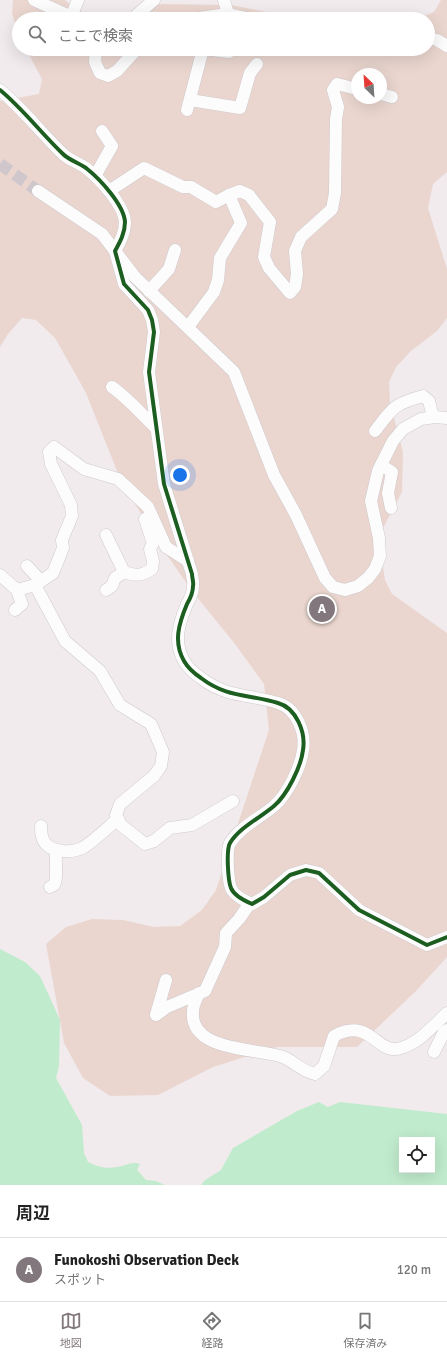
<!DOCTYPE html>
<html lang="ja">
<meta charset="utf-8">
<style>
body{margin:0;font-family:Signika,"Noto Sans JP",sans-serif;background:#f2f2f2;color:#222}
.controls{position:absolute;right:12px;bottom:12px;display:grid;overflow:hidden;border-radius:0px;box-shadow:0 4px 16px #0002}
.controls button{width:36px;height:36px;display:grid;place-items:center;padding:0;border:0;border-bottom:1px solid #e0e0e0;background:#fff;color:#222;font:20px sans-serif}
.compass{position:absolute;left:351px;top:68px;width:36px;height:36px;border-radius:50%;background:#fff;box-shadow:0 4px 16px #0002;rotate:335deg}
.you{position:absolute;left:180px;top:475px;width:14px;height:14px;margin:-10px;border:3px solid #fff;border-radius:50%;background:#1a73e8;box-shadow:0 0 0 6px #1a73e833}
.badge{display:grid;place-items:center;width:26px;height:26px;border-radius:50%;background:#82777c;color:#fff;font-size:13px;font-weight:700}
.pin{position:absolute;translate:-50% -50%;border:2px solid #fff;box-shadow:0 1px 4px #0006}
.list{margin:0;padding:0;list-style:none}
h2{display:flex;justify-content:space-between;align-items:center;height:52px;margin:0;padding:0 16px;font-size:17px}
h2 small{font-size:13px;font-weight:400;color:#767676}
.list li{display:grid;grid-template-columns:26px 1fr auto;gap:12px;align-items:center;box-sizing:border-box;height:64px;padding:0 16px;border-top:1px solid #e0e0e0}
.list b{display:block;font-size:15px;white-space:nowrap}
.list p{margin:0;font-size:13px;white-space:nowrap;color:#767676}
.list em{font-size:13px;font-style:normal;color:#767676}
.icon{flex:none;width:22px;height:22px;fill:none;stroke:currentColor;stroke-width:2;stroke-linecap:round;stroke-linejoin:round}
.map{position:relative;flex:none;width:447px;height:1185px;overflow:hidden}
.search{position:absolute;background:#fff;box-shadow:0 4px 16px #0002;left:12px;right:12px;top:12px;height:44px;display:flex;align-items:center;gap:10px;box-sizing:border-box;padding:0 14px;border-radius:22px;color:#767676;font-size:15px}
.sheet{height:116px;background:#fff}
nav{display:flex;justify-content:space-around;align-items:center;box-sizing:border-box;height:56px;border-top:1px solid #e0e0e0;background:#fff;font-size:11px;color:#767676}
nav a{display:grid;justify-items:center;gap:2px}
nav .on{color:#82777c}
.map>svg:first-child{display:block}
.green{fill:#ead6cf;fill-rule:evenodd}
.water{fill:#c0ebcc;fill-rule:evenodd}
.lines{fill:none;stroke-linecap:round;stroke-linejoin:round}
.minor-tunnel{stroke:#cfc7cb;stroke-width:12;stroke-dasharray:12 6;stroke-linecap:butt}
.minor-casing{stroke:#cfc9cc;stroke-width:13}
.minor{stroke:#fdfcfc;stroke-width:12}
.cycleway-casing{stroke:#fff;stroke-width:6}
.cycleway{stroke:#1b5e20;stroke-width:4}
</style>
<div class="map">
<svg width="447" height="1185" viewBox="0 0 447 1185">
<rect width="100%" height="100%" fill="#f1ebee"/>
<!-- green -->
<g class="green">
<path d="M13 0H65L73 7 96 19H19V35L12 13Z"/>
<path d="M441 0H447V172L433 184 428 208 447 269V318L437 331 411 351 396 367 389 382 390 403 403 452 402 492 381 532 380 549 385 580 392 594 447 633V957L416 991 357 1047H277L213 1067 158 1095 110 1096 83 1078 64 1043 46 944 66 927 92 919 123 920 154 927 180 926 202 910 216 890 269 730 264 684 235 644 192 591 162 548 121 481 86 393 55 338 36 320 22 318 8 334 0 347V101L39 94 42 79 26 49H428V19H417L434 12ZM357 74H381V98H357Z"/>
<path d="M154 4 231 5 301 19H129Z"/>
</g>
<!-- water -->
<g class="water">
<path d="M0 949 25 962 40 976 60 1020 59 1066 56 1078 82 1125 84 1153 88 1162C98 1167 106 1169 117 1167 126 1166 131 1161 140 1164L137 1170 146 1180 156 1181 165 1185H0Z"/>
<path d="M319 1102 328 1107 340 1102 447 1114V1185H201L205 1180 221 1170 233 1148 297 1111ZM402 1140H432V1170H402Z"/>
</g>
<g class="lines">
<!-- minor-tunnel -->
<path class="minor-tunnel" d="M0 164 38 191"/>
<defs>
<g id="minor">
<path d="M34 0 76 19"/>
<path d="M224 0 228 14"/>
<path d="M71 17 78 0"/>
<path d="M132 19 154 0"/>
<path d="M192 19 228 14 251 19"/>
<path d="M428 38 437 40 447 46"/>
<path d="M96 49 95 62 100 73 108 76 117 71 137 49"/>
<path d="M204 49 229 52"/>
<path d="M0 90C23 109 41 133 63 154 69 160 79 163 86 168 100 179 124 205 125 222 125 233 120 242 115 251L124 284 148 310 152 320 154 332 149 372 164 484 192 574C192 578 194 583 193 586 193 592 190 599 187 604 179 623 173 642 184 661 188 668 195 674 201 678 227 698 249 694 278 703 296 708 306 732 303 750 301 767 287 795 274 806 260 818 240 827 230 843 226 850 228 881 231 888 234 896 245 901 252 904L264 897 290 875 306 870 319 873 359 910 427 945 447 937"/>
<path d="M381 94 392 97"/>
<path d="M190 100 240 108 250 73 257 64"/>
<path d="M187 110 203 49"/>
<path d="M95 176 112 146 102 131"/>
<path d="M38 191 102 234 135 277 234 372 274 475 296 515 325 578 333 587 345 590 358 586 368 578 375 569 380 556 379 538 371 501 378 471 393 441 403 429 421 419 435 417 447 418"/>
<path d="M109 191 144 168 183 187H191L216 202 229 195"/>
<path d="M149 291 169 269 175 250"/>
<path d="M188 327 214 292 218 280 220 258 241 223 229 195 240 191 249 195 270 222 264 257 269 268 290 293 295 287 297 274 295 251 301 237 332 209 335 193 336 119 338 107 333 90 337 84 357 89"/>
<path d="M112 387C129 399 141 414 156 428"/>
<path d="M375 431C393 407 394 404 423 396L429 401 433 417"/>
<path d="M381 465 392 472 388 493 391 508"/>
<path d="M106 535 124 572C135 576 142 576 152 569L153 561 150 549 153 543 145 519 152 516"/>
<path d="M27 566 41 581"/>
<path d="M0 575 17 590"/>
<path d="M35 585 65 641 100 671 120 705 151 724 163 752 161 766 154 776 120 804 116 815 121 825 145 844 154 841 170 828 192 825 233 801"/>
<path d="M106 590 112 586 115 578 124 572"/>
<path d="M15 610 22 604 17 590 35 585 53 573 63 548 62 540 72 516 71 505 51 464 49 452 54 447 84 469 118 479 148 507 166 547 188 561"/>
<path d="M41 826C41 832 41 839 46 844 54 853 74 853 84 847 96 839 107 828 118 819"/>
<path d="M50 887 54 885C58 879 55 859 56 850"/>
<path d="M166 980 156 1015 167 1007 205 991 225 947 226 933 239 919 250 903"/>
<path d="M199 993C197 998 193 1005 193 1011 189 1052 257 1048 283 1057 294 1061 299 1070 315 1074L324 1066 334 1036C372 1016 376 1056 401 1048 419 1043 434 1025 447 1013"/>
<path d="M434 1052 444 1032 447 1030"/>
</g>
</defs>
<!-- minor casing -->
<use href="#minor" class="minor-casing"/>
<!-- minor -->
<use href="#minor" class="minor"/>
<defs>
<path id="cycleway" d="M0 90C23 109 41 133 63 154 69 160 79 163 86 168 100 179 124 205 125 222 125 233 120 242 115 251L124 284 148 310 152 320 154 332 149 372 164 484 192 574C192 578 194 583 193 586 193 592 190 599 187 604 179 623 173 642 184 661 188 668 195 674 201 678 227 698 249 694 278 703 296 708 306 732 303 750 301 767 287 795 274 806 260 818 240 827 230 843 226 850 228 881 231 888 234 896 245 901 252 904L264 897 290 875 306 870 319 873 359 910 427 945 447 937"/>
</defs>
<!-- cycleway casing -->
<use href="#cycleway" class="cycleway-casing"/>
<!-- cycleway -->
<use href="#cycleway" class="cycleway"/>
</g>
</svg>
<div class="controls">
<button><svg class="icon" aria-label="locate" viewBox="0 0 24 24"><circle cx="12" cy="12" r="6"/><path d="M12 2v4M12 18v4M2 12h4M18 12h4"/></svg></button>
</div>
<svg class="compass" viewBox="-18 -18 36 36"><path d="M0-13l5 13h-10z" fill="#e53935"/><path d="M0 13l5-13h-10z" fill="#767676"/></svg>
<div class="you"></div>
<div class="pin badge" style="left:322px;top:609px">A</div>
<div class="search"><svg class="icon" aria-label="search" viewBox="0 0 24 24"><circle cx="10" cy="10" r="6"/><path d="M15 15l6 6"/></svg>ここで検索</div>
</div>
<section class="sheet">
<h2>周辺<small></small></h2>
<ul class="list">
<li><span class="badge">A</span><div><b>Funokoshi Observation Deck</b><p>スポット</p></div><em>120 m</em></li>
</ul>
</section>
<nav>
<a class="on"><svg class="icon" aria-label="map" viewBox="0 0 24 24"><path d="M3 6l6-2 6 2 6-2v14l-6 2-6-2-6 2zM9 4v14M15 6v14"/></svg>地図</a>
<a><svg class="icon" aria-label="directions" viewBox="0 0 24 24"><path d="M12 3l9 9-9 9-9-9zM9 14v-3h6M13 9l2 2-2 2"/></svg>経路</a>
<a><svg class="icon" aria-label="saved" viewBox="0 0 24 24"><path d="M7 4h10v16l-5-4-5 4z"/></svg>保存済み</a>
</nav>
